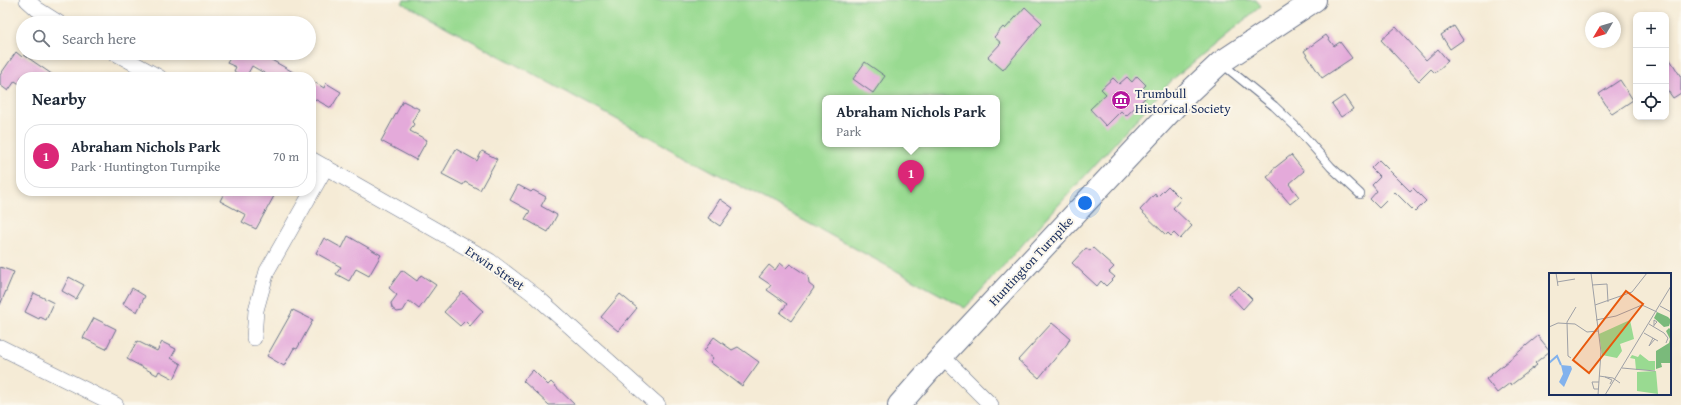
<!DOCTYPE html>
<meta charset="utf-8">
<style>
body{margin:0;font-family:"Gentium Book Plus",serif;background:#f2f2f3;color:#1f2937}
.controls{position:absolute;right:12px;top:12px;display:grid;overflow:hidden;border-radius:8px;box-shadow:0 2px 6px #0003}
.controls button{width:36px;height:36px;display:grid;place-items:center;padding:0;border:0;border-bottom:1px solid #e0e1e3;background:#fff;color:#1f2937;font:20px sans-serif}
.compass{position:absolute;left:1585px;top:12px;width:36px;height:36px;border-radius:50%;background:#fff;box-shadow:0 2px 6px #0003;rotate:232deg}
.you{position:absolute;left:1085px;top:203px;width:14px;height:14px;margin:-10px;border:3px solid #fff;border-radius:50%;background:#1a73e8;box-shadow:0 0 0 6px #1a73e833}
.badge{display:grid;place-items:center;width:26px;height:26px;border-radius:50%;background:#db2777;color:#fff;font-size:13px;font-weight:700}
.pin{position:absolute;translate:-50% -33px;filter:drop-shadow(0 1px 2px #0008)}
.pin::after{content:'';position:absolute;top:21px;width:14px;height:12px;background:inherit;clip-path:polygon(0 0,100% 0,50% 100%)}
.popup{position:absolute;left:822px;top:95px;width:178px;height:52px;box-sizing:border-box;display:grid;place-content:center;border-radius:8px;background:#fff;filter:drop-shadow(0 1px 3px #0005);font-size:13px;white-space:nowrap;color:#747a83}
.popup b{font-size:15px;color:#1f2937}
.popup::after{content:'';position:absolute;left:50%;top:100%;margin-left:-8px;border:8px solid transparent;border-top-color:#fff}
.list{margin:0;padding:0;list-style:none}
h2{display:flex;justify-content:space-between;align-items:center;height:52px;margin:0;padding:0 16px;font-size:17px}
h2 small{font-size:13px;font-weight:400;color:#747a83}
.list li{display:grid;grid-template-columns:26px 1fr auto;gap:12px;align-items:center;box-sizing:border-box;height:64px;margin:0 8px 8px;padding:0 8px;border:1px solid #e0e1e3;border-radius:16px}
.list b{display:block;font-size:15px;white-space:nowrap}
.list p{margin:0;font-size:13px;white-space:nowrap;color:#747a83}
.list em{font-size:13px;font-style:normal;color:#747a83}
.icon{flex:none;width:22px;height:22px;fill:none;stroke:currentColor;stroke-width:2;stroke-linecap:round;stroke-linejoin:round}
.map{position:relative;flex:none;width:1681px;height:405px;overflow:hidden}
.search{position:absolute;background:#fff;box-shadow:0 2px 6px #0003;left:16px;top:16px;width:300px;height:44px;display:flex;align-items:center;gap:10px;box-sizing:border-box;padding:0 14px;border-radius:22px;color:#747a83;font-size:15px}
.panel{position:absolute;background:#fff;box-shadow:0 2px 6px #0003;left:16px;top:72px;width:300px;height:124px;border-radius:16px}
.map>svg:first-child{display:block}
.green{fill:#99da91;stroke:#5a8478;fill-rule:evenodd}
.building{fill:#e4aada}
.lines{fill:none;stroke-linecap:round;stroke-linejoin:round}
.lane-casing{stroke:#677188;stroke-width:10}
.street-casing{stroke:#677188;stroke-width:16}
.secondary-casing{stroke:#677188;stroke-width:24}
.lane{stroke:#fff;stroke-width:8}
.street{stroke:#fff;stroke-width:15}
.secondary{stroke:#fff;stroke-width:22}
.labels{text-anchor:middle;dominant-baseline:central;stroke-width:4;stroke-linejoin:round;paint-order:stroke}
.poi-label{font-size:13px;fill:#1b2f5e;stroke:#fbf7ec;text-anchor:start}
.street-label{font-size:13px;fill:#1b2f5e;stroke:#fbf7ec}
.inset-river{fill:none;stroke:#82b2ed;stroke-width:2}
.inset-road{fill:none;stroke:#9ea0a6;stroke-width:1}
.view{fill:#e8590c;fill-opacity:0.15;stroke:#e8590c;stroke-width:2}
.inset-edge{fill:none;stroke:#1b2f5e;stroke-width:2}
</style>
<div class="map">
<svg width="1681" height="405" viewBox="0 0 1681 405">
<rect width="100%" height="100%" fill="#fbf7ec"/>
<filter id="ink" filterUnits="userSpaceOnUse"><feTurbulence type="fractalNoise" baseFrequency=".025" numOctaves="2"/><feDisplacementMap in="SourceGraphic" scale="8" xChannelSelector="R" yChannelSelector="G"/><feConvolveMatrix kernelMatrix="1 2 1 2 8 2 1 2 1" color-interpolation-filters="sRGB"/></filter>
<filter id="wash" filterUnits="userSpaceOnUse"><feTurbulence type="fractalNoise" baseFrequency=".012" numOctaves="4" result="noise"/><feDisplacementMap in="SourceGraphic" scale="16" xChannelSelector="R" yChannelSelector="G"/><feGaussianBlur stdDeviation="0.9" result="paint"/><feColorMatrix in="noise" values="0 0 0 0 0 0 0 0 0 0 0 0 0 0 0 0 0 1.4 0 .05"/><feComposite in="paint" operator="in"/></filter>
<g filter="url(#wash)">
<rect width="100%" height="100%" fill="#f5ebd6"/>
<!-- green -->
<path class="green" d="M404 0H1256L1261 6 1173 79 965 308 402 3ZM825 98H997V144H825Z"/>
<g id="blocks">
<!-- building -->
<g class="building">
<path d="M1025 7 1042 23 1003 70 988 57 1001 43 994 37 1003 27 1005 29Z"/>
<path d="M1454 26 1463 40 1450 49 1441 35Z"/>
<path d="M1396 27 1426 60 1438 49 1448 61 1435 73 1431 69 1419 81 1381 40Z"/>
<path d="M1326 35 1334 46 1340 42 1352 58 1322 78 1304 51Z"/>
<path d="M16 52 22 57 24 55 56 77H21V85L15 81 8 91 0 85V75Z"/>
<path d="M228 53H259L302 77H271L252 66 246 77H244L234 71 236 67 227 63 232 55Z"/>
<path d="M1666 53 1681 77V93L1673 98 1666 88Z"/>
<path d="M865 62 885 76 873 93 853 79Z"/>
<path d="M1137 76 1146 85 1140 91 1146 97 1126 116 1121 111 1106 126 1090 109 1106 94 1101 89 1113 78 1119 84 1127 77 1132 82Z"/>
<path d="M311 80 324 88 326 83 341 92 331 108 311 97Z"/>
<path d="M1620 80 1633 100 1612 114 1599 94Z"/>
<path d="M1344 96 1353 109 1341 117 1332 104Z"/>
<path d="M403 101 419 109 412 122 414 124 410 131 427 140 416 160 381 141Z"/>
<path d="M456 149 477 161 482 151 497 159 480 190 465 182 463 185 442 174Z"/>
<path d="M1291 155 1304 171 1289 184 1299 197 1290 204 1267 177 1272 173V170Z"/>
<path d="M1379 160 1410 191 1413 188 1426 201 1415 212 1395 192 1379 208 1370 199 1377 191 1372 185 1380 177 1371 168Z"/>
<path d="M518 185 531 192 533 190 546 197 541 206 557 215 548 232 525 219 530 211 510 200Z"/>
<path d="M1168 186 1181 199 1173 208 1192 226 1180 239 1174 233 1171 236 1168 233 1166 235 1140 210 1155 194 1157 197Z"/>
<path d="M225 191H265L274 196 256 229 242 222 246 215 220 201Z"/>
<path d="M720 199 733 208 720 226 708 218Z"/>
<path d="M348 236 381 255 369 276 356 269 349 281 336 274 341 267 316 253 324 238 342 248Z"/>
<path d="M1086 248 1090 251 1093 248 1114 267 1109 272 1115 277 1106 286 1101 281 1097 286 1072 263Z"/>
<path d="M780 263 786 268 790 264 808 276 809 284 814 288 791 321 780 313 787 304 767 290 771 285 759 277 769 265 775 270Z"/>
<path d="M0 267 14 272 0 305Z"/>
<path d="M402 270 417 281 421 275 436 285 419 309 409 301 403 311 397 312 392 308 391 303 397 295 389 288Z"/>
<path d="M69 277 84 285 76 299 62 291Z"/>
<path d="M1239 286 1252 299 1243 309 1229 294Z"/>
<path d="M132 288 145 296 137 312 123 304Z"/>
<path d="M462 292 483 311 470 326 465 321 460 326 444 312Z"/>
<path d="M34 293 54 303 46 320 40 317 39 319 25 312Z"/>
<path d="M620 294 637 308 618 331 601 317Z"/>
<path d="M293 310 313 320 297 349 294 348 284 366 267 356Z"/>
<path d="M94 318 116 329 106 349 83 338Z"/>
<path d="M1052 323 1070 338 1067 344 1039 378 1018 360Z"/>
<path d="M1538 336 1550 351 1535 363 1537 365 1511 385 1510 383 1497 393 1486 379Z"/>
<path d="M714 337 732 350 738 347 759 362 742 386 710 362 713 358 704 351Z"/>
<path d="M137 341 157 351 162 342 176 349 171 358 181 364 174 379 159 371 157 375 127 359Z"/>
<path d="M533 370 548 385 551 382 575 405H549L523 381Z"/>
</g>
</g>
</g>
<g filter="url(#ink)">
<use href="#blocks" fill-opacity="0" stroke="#677188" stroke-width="1"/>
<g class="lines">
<defs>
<path id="lane" d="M1221 63 1274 106 1295 126 1331 167 1360 194"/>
<g id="street">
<path d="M27 0 37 9 59 23"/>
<path d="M115 53 159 77"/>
<path d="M311 159 490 261 536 296 658 405"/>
<path d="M254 338 256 310 267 271 326 167"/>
<path d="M0 347 116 405"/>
<path d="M942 356 991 405"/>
</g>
<path id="secondary" d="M899 405 942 356 1188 93 1220 63 1315 0"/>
</defs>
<!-- lane casing -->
<use href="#lane" class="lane-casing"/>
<!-- street casing -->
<use href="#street" class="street-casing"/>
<!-- secondary casing -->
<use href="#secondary" class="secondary-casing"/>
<!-- lane -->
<use href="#lane" class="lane"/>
<!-- street -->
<use href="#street" class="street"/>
<!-- secondary -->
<use href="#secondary" class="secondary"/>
</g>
</g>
<!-- icons -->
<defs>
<symbol id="museum-disc" viewBox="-11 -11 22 22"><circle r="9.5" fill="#b5179e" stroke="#fbf7ec"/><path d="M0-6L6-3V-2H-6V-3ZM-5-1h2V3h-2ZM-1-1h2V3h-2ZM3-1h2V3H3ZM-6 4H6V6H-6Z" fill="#fff"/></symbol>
</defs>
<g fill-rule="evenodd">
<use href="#museum-disc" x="1110" y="89" width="22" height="22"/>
</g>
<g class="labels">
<!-- poi labels -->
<g class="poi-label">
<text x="1135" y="93">Trumbull<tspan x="1135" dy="15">Historical Society</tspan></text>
</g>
<!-- street labels -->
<g class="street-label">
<text transform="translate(1031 261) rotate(-47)">Huntington Turnpike</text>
<text transform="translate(495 268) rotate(34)">Erwin Street</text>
</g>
</g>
<!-- overview -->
<g transform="translate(1549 273)">
<rect width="122" height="122" fill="#f5ebd6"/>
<path d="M81 47 85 66 71 71 73 78 68 85 53 82 50 61ZM91 81 100 88H106V97H87L86 86 81 85 83 82 89 84ZM107 98 109 121 88 118V99Z" fill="#99da91"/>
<path d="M108 39 119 44 122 47 120 53 115 54 105 45ZM120 55 122 57V90H112L113 94 107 96V78L120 70 121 66 117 58Z" fill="#7aba7b"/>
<path d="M12 92 22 93 23 96 15 114 10 109 14 101Z" fill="#82b2ed"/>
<path class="inset-river" d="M0 90 8 83 12 92"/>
<path class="inset-road" d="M7 0 9 13M42 0 52 79 49 122M8 9 26 6M43 12 58 11 59 29M46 32 83 19 98 0M111 33 122 39M47 47 67 43 93 32 108 39M100 51 115 60 119 65 117 70M0 54 9 50 26 51 38 59 49 58M104 54 106 51 108 49 105 47V52M95 60 109 68M104 65 100 73 106 66M22 85 19 83 18 49 27 34M73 95 106 98M50 103 64 105 71 110M56 104 63 107 61 111M50 116H45L43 109H50M56 122 122 13"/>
<path class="view" d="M77 18 94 31 40 100 24 87Z"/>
<rect width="122" height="122" class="inset-edge"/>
</g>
</svg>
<div class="controls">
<button>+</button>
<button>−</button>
<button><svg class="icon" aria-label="locate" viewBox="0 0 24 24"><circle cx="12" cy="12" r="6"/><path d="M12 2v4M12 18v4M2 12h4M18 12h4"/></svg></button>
</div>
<svg class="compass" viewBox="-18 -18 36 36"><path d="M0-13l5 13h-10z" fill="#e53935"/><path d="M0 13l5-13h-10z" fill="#747a83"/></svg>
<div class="you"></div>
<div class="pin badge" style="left:911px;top:193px">1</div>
<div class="popup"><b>Abraham Nichols Park</b>Park</div>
<div class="search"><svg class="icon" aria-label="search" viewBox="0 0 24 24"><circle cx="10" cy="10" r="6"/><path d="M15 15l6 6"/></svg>Search here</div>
<section class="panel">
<h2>Nearby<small></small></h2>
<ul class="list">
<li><span class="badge">1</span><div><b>Abraham Nichols Park</b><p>Park · Huntington Turnpike</p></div><em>70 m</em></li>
</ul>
</section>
</div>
